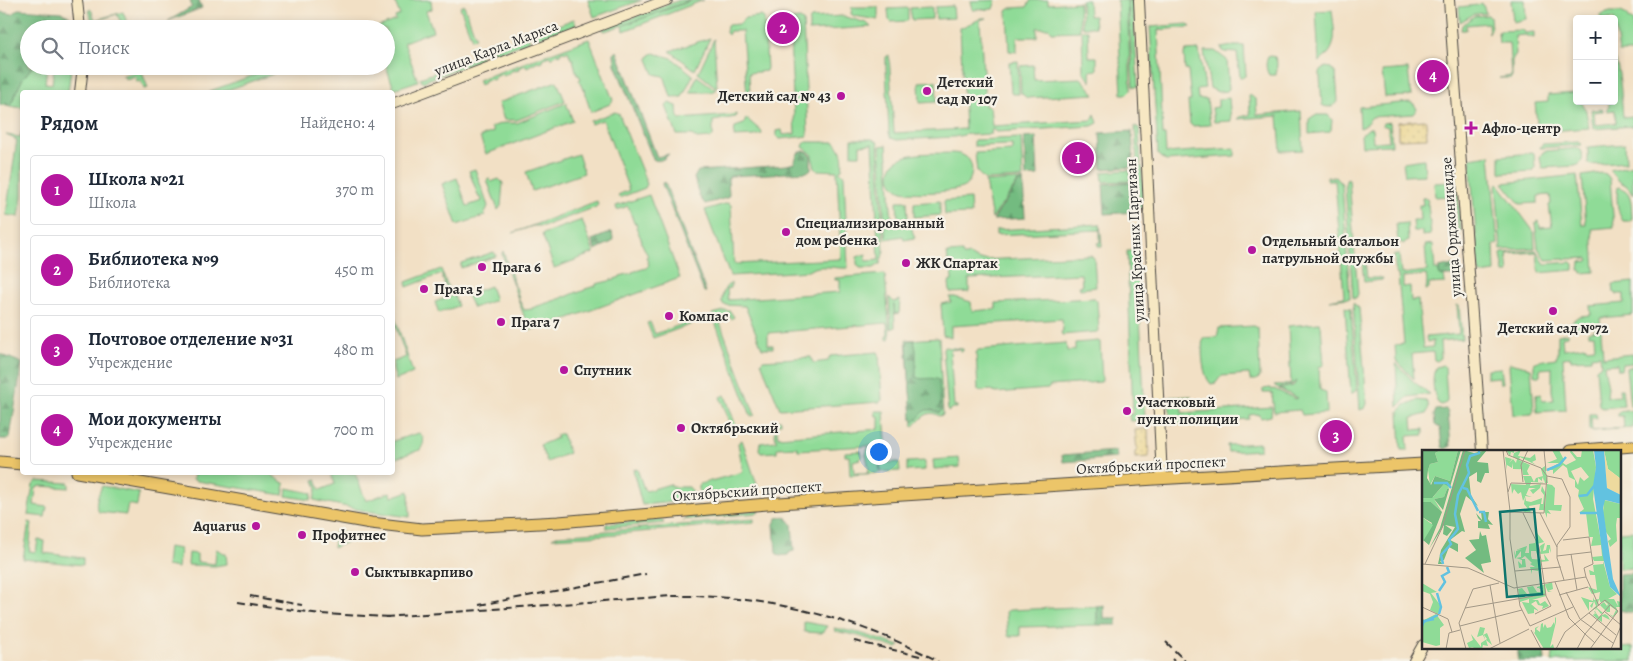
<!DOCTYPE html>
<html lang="ru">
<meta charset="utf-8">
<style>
body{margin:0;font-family:Alegreya,serif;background:#f6f6f7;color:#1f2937}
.controls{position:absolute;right:15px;top:15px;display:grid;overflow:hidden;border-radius:5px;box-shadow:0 2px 8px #0003}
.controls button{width:45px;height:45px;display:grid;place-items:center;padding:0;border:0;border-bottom:1px solid #e0e1e3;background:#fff;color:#1f2937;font:25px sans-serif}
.you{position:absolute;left:878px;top:451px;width:18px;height:18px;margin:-12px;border:4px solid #fff;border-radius:50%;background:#1a73e8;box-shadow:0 0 0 8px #1a73e833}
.badge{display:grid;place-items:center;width:32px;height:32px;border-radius:50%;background:#b5179e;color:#fff;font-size:16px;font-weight:700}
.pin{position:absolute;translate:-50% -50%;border:2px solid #fff;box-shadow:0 1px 5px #0006}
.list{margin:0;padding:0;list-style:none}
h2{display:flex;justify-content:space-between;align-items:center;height:65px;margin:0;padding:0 20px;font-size:21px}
h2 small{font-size:16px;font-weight:400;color:#747a83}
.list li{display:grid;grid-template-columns:32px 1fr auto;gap:15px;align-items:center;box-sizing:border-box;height:70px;margin:0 10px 10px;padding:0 10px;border:1px solid #e0e1e3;border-radius:5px}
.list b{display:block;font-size:19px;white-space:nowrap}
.list p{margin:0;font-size:16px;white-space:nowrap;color:#747a83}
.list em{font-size:16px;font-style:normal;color:#747a83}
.icon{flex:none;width:28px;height:28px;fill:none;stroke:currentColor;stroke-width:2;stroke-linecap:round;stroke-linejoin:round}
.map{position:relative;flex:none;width:1633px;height:661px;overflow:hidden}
.search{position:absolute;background:#fff;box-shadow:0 2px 8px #0003;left:20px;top:20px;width:375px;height:55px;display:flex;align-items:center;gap:12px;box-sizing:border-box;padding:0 18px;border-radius:28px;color:#747a83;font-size:19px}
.panel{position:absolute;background:#fff;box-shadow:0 2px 8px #0003;left:20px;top:90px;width:375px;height:385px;border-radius:5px}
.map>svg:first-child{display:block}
.green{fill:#8fdb97;stroke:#5d8361}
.forest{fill:url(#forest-firs);stroke:#4f7356}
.sand{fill:url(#sand-dots);stroke:#8c8264}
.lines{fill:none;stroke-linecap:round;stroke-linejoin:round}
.secondary-casing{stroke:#494642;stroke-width:12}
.primary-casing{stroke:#494642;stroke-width:13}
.secondary{stroke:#f7e8c3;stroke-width:10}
.primary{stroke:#ecc569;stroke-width:11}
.rail{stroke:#2b2b2b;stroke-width:2;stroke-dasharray:8 4;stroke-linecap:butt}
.poi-dot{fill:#b5179e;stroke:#f7f3e8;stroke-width:2}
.labels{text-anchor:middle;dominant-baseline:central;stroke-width:4.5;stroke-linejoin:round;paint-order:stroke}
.street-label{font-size:15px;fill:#2b2b2b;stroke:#f7f3e8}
.poi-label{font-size:15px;font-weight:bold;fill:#2b2b2b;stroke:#f7f3e8;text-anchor:start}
.inset-river{fill:none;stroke:#62c2e0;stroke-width:2.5}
.inset-road{fill:none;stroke:#a29887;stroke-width:1}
.view{fill:#0f766e;fill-opacity:0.15;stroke:#0f766e;stroke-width:2.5}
.inset-edge{fill:none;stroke:#2b2b2b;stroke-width:2.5}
</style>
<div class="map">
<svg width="1633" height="661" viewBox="0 0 1633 661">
<defs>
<pattern id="forest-firs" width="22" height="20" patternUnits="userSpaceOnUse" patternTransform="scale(1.25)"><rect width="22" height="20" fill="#73bb80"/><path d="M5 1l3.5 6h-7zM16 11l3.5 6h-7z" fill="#5f9869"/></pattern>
<pattern id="sand-dots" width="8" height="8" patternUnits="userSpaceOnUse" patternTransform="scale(1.25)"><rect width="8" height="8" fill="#eeda9e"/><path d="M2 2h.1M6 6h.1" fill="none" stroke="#cb8" stroke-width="1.8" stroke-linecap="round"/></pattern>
</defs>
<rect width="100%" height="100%" fill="#f7f3e8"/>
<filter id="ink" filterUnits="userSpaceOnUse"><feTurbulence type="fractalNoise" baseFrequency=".02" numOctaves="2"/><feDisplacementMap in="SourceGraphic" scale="10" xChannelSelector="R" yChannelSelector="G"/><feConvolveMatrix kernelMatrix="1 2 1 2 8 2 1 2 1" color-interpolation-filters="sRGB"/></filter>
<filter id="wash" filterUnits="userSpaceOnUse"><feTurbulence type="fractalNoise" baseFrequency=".0096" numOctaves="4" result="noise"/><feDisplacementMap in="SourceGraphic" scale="20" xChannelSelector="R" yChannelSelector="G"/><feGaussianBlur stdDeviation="1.12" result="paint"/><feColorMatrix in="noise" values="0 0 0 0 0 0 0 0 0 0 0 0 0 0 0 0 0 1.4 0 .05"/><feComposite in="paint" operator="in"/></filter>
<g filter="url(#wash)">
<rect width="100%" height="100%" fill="#f2e0c5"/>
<!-- green -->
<g class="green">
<path d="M394 0H431L432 9 426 11 433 31 404 42 418 81 394 89 386 66V29H373L396 20 395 17 400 15Z"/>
<path d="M588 0H642L594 17Z"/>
<path d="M680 0H690L624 25 693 0H704L624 31 623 25 605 31 602 29Z"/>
<path d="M996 0 993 9 973 10 971 1Z"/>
<path d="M1031 0H1048V4L1079 2 1080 31 1052 32 1049 28H1037V37H1017V52L1009 51 1007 11 1011 8 1027 7Z"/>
<path d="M1081 0H1088L1089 16H1094L1095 27H1082Z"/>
<path d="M1117 0H1127L1131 90 1127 94H1122Z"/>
<path d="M1128 0H1133L1138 87H1133Z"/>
<path d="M1511 0H1525L1526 19 1513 22Z"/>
<path d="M1482 3 1486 13 1474 14 1460 22 1459 7 1478 5Z"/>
<path d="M464 5 476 38 472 39 460 7Z"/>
<path d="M953 6 954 18 936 19 935 7Z"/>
<path d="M852 7H878V20L854 16 851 14Z"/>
<path d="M932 7V19L912 20 910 8Z"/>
<path d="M908 8V20L907 21 891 22 889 20 888 9Z"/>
<path d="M91 9 95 20 123 12 128 25 118 29 117 27 122 25 117 14 96 21 98 29H94L89 10Z"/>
<path d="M1332 10C1334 31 1340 48 1319 62L1316 11Z"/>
<path d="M1610 12H1621L1627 15 1628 19 1633 21V52H1619L1614 19H1600L1601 15Z"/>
<path d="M1488 15 1490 17 1491 29 1489 34 1488 23 1466 25V30H1461L1462 25 1474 16Z"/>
<path d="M761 16 764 18 767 68 766 71 749 73 750 94 747 95 742 31H730L728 35 726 33 727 25 739 24 745 18Z"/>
<path d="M842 16 867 23 871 27 809 31V23L811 18Z"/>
<path d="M980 18H986L980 20 985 106 990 107 992 126 1092 120 1095 114 1098 123 1092 126 996 132 992 129 991 134 971 135 966 133 964 135 954 137 897 140 891 138 889 133 886 68V57L889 55 894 133 965 129 960 28 978 20Z"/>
<path d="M574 19 576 25 536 39 534 34Z"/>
<path d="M800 19 803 21 808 136 780 139 776 136V131L782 130 783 135 795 134 789 20Z"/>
<path d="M1188 24 1191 27 1158 30 1163 135H1165L1166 153 1235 148V156L1166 161 1158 154 1150 27Z"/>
<path d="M1082 30H1088L1089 57H1097V70L1090 71 1091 82 1083 71Z"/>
<path d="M1522 30 1525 33 1534 32V38L1524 35 1515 36 1516 55 1512 60V76L1511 78H1499L1511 76 1509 43H1499L1498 33 1499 31Z"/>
<path d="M528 36 530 41 493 55 491 50Z"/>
<path d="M710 38 695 70 670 51Z"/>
<path d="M589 39 613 100 610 104 591 112 585 94 586 93 585 89 583 90 579 80 581 79 579 75H577L573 59H571L568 51 565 53 564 51 560 52 561 54 559 55 558 53 551 58 549 56 542 59V61L539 62 538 61 527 67 526 65 518 68 519 70 515 71 514 70 503 76 502 74 495 77V79L492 80 491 79 483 81 484 83 480 85 478 80Z"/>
<path d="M714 39 717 88 698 73Z"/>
<path d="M1232 46H1244L1246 75 1242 78 1240 77 1237 53 1224 52 1221 48Z"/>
<path d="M1199 50 1205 88 1197 89 1198 99H1207L1210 125 1192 126 1190 124 1188 101H1191L1188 70 1185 69 1184 53 1186 51Z"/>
<path d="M1204 51H1215L1227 60 1229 89 1227 91 1218 92 1210 88Z"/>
<path d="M654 53 672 58 693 75 682 97H671L665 78 663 76 654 74 648 59 650 55Z"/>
<path d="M481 56 483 59 422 82 420 78Z"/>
<path d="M1271 56 1275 57 1277 63 1276 75H1269C1266 70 1265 63 1268 57Z"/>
<path d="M1614 58C1620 64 1622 106 1623 117L1633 116V126L1593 129 1591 110 1603 109V111L1594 112 1595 125 1616 123 1615 110 1607 111V108L1609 106V101H1614Z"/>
<path d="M1018 61 1019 94H1012L1011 93 1009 62Z"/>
<path d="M1033 65 1034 80 1081 78 1095 94 1027 98 1021 93 1020 66Z"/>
<path d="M33 66H47L45 83 52 84 54 69H71L68 92H22V108L10 106 23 78Z"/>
<path d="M1326 67 1331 68 1336 74 1338 101C1335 106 1328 109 1322 105L1320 76V72Z"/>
<path d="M271 69 273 74 222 92H210V91Z"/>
<path d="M1408 69 1411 96 1385 97 1382 71Z"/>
<path d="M141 70 148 88 144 89 141 81 137 82 135 76 126 79 125 77 122 76Z"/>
<path d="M697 76 716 90 711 92H690Z"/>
<path d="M557 81 565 101 517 120H504L498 103Z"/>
<path d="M936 81 937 102 920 103 919 82Z"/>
<path d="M1576 93 1577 101H1581L1586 111 1589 128 1538 132 1535 103 1548 102V95Z"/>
<path d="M1249 94 1256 100 1257 115 1301 111 1303 150 1281 151 1278 116 1238 119 1239 117 1250 115Z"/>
<path d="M1229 98 1231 121 1214 122 1212 108 1218 107V99Z"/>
<path d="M1410 102 1414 104 1417 109 1413 114 1372 117 1363 127 1360 128 1359 107Z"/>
<path d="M566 103 573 121 486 154 480 137 493 132 491 127 503 123H517Z"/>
<path d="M669 103 677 106 678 117 680 119 733 115 736 114V117L713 121V136L711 138 697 139 692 135H677L666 106Z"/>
<path d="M615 112 619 114 647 184 645 188 619 198 618 195 629 190 603 120 591 124 590 121Z"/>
<path d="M1315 115H1328L1332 120 1331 130 1329 132 1309 134V119Z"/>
<path d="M746 118 762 132V134L755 136 734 137 735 127 744 124Z"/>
<path d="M1390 122 1392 145 1362 146 1361 135 1369 128H1372L1373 142 1389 141 1388 127 1382 125 1383 123Z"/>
<path d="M1135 126 1139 128 1141 164 1137 165Z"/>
<path d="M22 131V196L19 217 6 215 17 140 6 135 20 137Z"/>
<path d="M1021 138 1023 178 985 180 977 172 975 153 1012 151V145L974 146V140Z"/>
<path d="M852 139H872L878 142 884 251 880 264 874 268H860L857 264V257L866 254V261L879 260 873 144 860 145V155H852Z"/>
<path d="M805 142H835C842 150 844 158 842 169L839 171 844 175 848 268C835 269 820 263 808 271L730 276 705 210 728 203 731 205 734 264 841 259 837 171 817 170 815 168 811 153 803 147Z"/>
<path d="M1579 142 1582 145 1540 148 1542 144Z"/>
<path d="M1625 144 1626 162 1591 165 1588 164V147Z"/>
<path d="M887 145 892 226 913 225 912 230 915 238 904 240 903 236 886 239 885 234H887L885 233 880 146Z"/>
<path d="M1579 148 1582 152C1583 160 1583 164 1575 166L1542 168 1540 157 1544 151Z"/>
<path d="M951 153C957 153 962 154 966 157 975 163 973 181 964 187 956 192 908 195 900 190 894 187 890 181 890 175 889 149 934 154 951 153Z"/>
<path d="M1532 153 1534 154 1535 168 1533 171 1502 173 1500 172V156Z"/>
<path d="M578 154 584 173 532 191 526 172Z"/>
<path d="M1490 155 1498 244 1494 245 1495 272 1481 274 1479 273 1470 158Z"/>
<path d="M1424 159 1425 175 1405 176 1403 162Z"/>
<path d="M1453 159 1455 160 1461 230 1458 233Z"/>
<path d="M1633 165V194L1627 186 1619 181 1610 170Z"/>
<path d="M1142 166 1144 208H1139L1137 167Z"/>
<path d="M475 169 488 206 484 216 457 225 442 184 457 178 467 206 482 201 481 197 479 198 469 171Z"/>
<path d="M1130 170V181L1103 182 1102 172Z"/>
<path d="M1602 173 1606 174 1610 179 1614 227 1592 229 1595 272 1582 273 1581 270H1579L1580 262 1588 261 1589 259 1588 258 1546 260 1538 248 1535 223 1539 221 1540 228 1552 227 1549 205 1551 204 1550 195 1538 196V203L1520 204 1503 183 1577 175 1582 225H1586L1582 176Z"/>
<path d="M1327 177H1336L1342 184 1350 298 1329 300 1344 297 1335 180H1327Z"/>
<path d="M1347 178 1349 179 1358 294 1356 298H1353L1345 184Z"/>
<path d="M490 179 491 182 499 179 503 183 501 206 498 210 487 180Z"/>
<path d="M1019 180 992 219 985 182Z"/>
<path d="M1451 182 1452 196 1435 197 1434 183Z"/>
<path d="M1498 183 1534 232 1535 248 1501 250 1496 185Z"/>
<path d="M1618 187C1633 190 1631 205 1632 218L1630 221H1623C1617 213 1616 196 1618 187Z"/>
<path d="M649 195 680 278 550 325 549 324 531 330H529L502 254 503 251 509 269H508L511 273 514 287H516L520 303H521L524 310 532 309V308L562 298 565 296 566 297 577 292V293L585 290V289L596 286V284L609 281 612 279V280L620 277V276L632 273V272L646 268 649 265 646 257 648 256 641 242 642 241 636 227 637 226 636 223H634L628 206 617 210 616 206Z"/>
<path d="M1422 198H1427L1428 202 1426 204H1428L1431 235 1422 236V231H1414L1413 220H1420L1419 205H1423Z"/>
<path d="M970 199 971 214 945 215 944 201Z"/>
<path d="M597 201 598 205 596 207 544 226H533L513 233Z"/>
<path d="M897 201H907L908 219H898Z"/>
<path d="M940 201V215L914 217V203Z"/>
<path d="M582 220 594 253 554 268 542 234Z"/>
<path d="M1407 223 1408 241 1404 244 1398 241 1396 224Z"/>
<path d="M1100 224 1102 246H1098V243L1100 242V230L996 235V230Z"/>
<path d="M1433 244 1435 270H1438L1441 276H1444L1445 283 1429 284V289L1426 290 1427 281 1426 275 1403 277V287L1410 286 1411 301 1418 300 1423 348 1433 347V341L1427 342 1426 337 1459 334 1457 305 1459 306 1462 339 1440 341 1441 358 1437 361 1434 360 1433 352 1412 354 1414 379 1396 360 1395 345 1404 344 1398 275 1396 274 1394 255H1399L1401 274 1427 271 1425 245Z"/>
<path d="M1536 250 1545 264 1572 262 1574 264V270L1539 273 1537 252 1507 254 1509 273H1504L1501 254 1502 253Z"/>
<path d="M1127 251H1137L1145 420 1130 421 1129 414H1133Z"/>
<path d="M494 252 496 256 461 268V263Z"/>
<path d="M962 252 963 256H967V254L979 260 1091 255 1094 258 1096 287 1080 289 1079 286H1082L1081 274 969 279V292L950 293 949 282 952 281 951 262H948L947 253Z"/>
<path d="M1382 257 1383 266H1382L1381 258 1365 260 1367 278H1383L1382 280 1364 282 1362 260Z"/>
<path d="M441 269 448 288 447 291 444 292 443 289 446 288 441 274 407 287 406 282Z"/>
<path d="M885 274 890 336 889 339H886V336H888L887 323 768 333V345H773V348H762L745 306 724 305 722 302C722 295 724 286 731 283V288L727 289 728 300 840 292V280H835V278Z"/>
<path d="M1633 282V315L1600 318 1603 357 1633 354V363L1622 364 1621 370H1618L1617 364 1604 365 1608 387 1607 397 1620 396 1619 389H1622L1624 406 1602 408 1599 405 1596 369 1601 365 1600 355 1591 356V359L1571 360V357L1563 358 1566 410 1537 412 1536 395 1541 394 1542 401 1554 400 1552 391V368L1540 369V376H1536L1534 375V363L1538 361 1556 358 1558 354V335L1568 333V336L1562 337 1563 349 1585 346 1586 348 1595 347 1594 335H1588V332L1595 330V327L1567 329V325L1579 316 1591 315 1590 306 1624 303V294H1617L1614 292 1613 284Z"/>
<path d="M490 286 495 300 473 308 467 295Z"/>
<path d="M454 295 458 306 439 313 435 302Z"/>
<path d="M889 297 894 302 900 300 899 313 895 314 894 304 895 327 894 328 891 329Z"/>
<path d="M950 297H955L971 302 972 311 996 309V303L1094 298 1097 301 1099 331 1097 332 1062 335 1061 332 1063 331 1062 319 951 326V338L943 335 941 304 951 302Z"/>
<path d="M1353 303 1359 308 1367 404 1365 408 1360 410Z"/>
<path d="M1345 307 1351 309 1357 390 1351 394Z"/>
<path d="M724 311H730L734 317 731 319 730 316 719 320 755 415 751 416 712 314Z"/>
<path d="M393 312 413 373 396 380 393 370V362L406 357 393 319Z"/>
<path d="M691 321 692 324 653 338 647 323 650 322 655 334Z"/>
<path d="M1319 323 1321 325 1324 365 1319 367 1320 390 1326 392 1327 411 1326 413 1302 415 1300 410 1274 412 1272 393H1263V389L1271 388 1272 390 1274 389 1296 399 1298 398 1279 389 1293 386 1297 381 1291 385 1278 388 1274 385 1291 384 1288 326Z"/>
<path d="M1254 326 1258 328 1260 377 1256 380H1250L1249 374 1221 376 1216 383 1211 384C1202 375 1201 350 1203 338L1217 337 1219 328Z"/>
<path d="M939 338 943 415 939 416C927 408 921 420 913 427L906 340Z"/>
<path d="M1098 341 1100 342 1102 380 1101 382 1050 386 1048 389 996 393 992 390 980 391 978 390 976 353 978 350 1066 343 1067 351 1075 350V343Z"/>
<path d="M944 347 963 349V351H960L959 349 950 350 954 406H957V408H953L948 412 943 349Z"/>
<path d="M878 352 879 354 882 400 880 402 780 409 761 362 763 360 811 357 813 363 828 361 830 356Z"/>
<path d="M1396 363 1414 382 1430 394 1408 397 1398 407Z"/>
<path d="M1510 363 1531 368 1534 410 1532 414 1513 415 1509 366Z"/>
<path d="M1443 365 1445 367 1447 400 1446 403 1441 405 1438 403C1433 395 1431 375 1436 367Z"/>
<path d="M1633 366V405L1630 406 1626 368Z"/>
<path d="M1501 368 1503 383H1500L1499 377 1487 378V369Z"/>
<path d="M725 395 738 432 734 434 720 397Z"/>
<path d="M1191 396V398L1181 399 1182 413 1272 407 1271 416 1261 418 1258 414 1249 415V419L1184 424 1183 422 1171 425 1169 397Z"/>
<path d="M1417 400 1426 401C1430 405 1429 410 1426 414L1412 418 1413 430 1424 429V435L1407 436 1408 450H1401L1399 411 1405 405Z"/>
<path d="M1633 410V428L1591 431 1589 430V414H1596L1597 418H1591L1592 431 1614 428 1615 429 1624 428 1623 416H1618V412Z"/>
<path d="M875 411H884L886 441 883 445 798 450 797 447 777 448V452L761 453 759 449 760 443 776 441 774 424 777 420H781V423L776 424 778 437 879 429V416H876Z"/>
<path d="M419 433C426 438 424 444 420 450L393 459V441Z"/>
<path d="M558 434H562L569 453 547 462 540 445 557 438 556 435Z"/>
<path d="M742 440 759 491 758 494 699 500V486L700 484 743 472 738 443Z"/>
<path d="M1260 443V450L1228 452 1227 445Z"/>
<path d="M886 447V451L880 452 881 463 899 462 900 471 881 472 880 462 877 461 876 448Z"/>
<path d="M868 448H874L875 462 879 463 880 473 850 475 849 456H845V452L861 451 862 455 860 459 853 461 854 473H868L869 471 866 454Z"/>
<path d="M959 458 960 467 934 469 933 460Z"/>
<path d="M925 461V470L907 471V462Z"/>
<path d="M637 469 644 489 646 491 670 484 672 487H689L693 492 694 500 642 505 633 470Z"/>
<path d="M269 473 285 484 283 495 197 481 193 479 194 473Z"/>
<path d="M331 473H355L366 501 390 492 392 497 409 491 410 517 366 511 314 500 317 488 314 480 316 479 320 490 335 484Z"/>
<path d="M37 481 69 483V488L41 486 36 488 34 505 47 507 45 517 28 515 33 485Z"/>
<path d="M102 486 139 493 137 506 128 504 126 515 99 512C93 504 99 494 102 486Z"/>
<path d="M287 488 312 493 311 500 286 496Z"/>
<path d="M759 510 758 513 683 520 690 515Z"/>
<path d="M661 519 664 523 606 528V524Z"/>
<path d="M754 519V522L605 535 552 538 559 535Z"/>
<path d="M29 522 32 523 29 551 36 552 38 540 45 541 44 553 83 558V565L23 559Z"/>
<path d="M335 531 348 533 351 540 333 548Z"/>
<path d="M1633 531V568L1619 569V532Z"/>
<path d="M168 547 180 549 178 568 166 566Z"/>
<path d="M216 549 226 554 227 564 215 566 188 565 189 553 197 554V562L215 564Z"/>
<path d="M1097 606V625L1020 627V636H1008L1006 611 1010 610Z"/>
<path d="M804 622 827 626 822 633 804 632Z"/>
<path d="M834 628 860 633 900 646 896 648 859 636 835 631Z"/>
<path d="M1633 647V661H1552L1553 653Z"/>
</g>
<!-- forest -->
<g class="forest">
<path d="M190 0H199L202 8 168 21 192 7Z"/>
<path d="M18 9 61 12 69 16 70 29H29V66H33L23 78 10 106 0 105V12L13 14Z"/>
<path d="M617 51 657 157 669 154C665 159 658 163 653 159L615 64 614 54Z"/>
<path d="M1132 131 1134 167 1102 169 1100 133Z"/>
<path d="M1036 137 1038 176 1026 177 1024 138Z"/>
<path d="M804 151 808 152 811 157V169L807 172 730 176 728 179 729 195 727 198 705 204 699 196 694 178 698 171 787 165 794 163 798 153Z"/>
<path d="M1020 180H1023L1025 218 993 220Z"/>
<path d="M663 182 665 183 706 292H704L662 184Z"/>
<path d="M1134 182 1136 212 1105 214 1103 184Z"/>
<path d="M612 232 613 238 612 242 595 250 592 240Z"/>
<path d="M1453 265 1456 266V273L1453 276H1441L1439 274V268Z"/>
<path d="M911 340H914L916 350V377C922 381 931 376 939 380L941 410 940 413 932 410H926L914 422 912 420 907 345 908 341Z"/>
<path d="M0 354 22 363 10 437 7 439H0Z"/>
<path d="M1446 409 1448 413 1451 446 1445 449 1442 447 1440 428 1435 425 1434 415 1436 410Z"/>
<path d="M1116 451 1117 458 1063 462 1062 455Z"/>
<path d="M782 517 787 518 792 524 794 551 790 552 788 555 779 556 776 553 774 524 777 518Z"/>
<path d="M1633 573V613L1619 610V574Z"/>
<path d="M1104 605V618H1117V625H1097V606Z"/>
<path d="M1518 647H1544L1545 661H1518Z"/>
</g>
<!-- sand -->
<g class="sand">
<path d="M1425 120 1426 122 1427 138 1398 139V122Z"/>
<path d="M1147 429 1148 431 1149 457 1135 458V452L1137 450 1135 430Z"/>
</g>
</g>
<g filter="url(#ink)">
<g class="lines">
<defs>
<g id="secondary">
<path d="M77 0 80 29"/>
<path d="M1139 0 1162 478"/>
<path d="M1449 0 1482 451"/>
<path d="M80 92 83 66"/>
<path d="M392 104 667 0"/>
<path d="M1414 661 1423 645"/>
</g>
<g id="primary">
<path d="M1570 451 1633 446"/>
<path d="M0 462 22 464"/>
<path d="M77 472 371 523 422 529 559 522 779 503 1155 479 1423 464"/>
</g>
</defs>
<!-- secondary casing -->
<use href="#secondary" class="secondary-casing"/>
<!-- primary casing -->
<use href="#primary" class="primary-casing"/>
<!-- secondary -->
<use href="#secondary" class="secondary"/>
<!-- primary -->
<use href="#primary" class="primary"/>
<!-- rail -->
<g class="rail">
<path d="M250 596 302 605"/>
<path d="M238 602 320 614 392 617"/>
<path d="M479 605 646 574"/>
<path d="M385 617 671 596C763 594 857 618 938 661"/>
<path d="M854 641 920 656"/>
<path d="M1166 642 1185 661"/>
<path d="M1172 659 1174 661"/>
</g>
</g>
</g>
<!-- markers -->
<g class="poi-dot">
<circle cx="927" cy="91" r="5"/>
<circle cx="841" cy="96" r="5"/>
<path d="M1468.5 120.5h5v5h5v5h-5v5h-5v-5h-5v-5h5z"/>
<circle cx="786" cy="232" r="5"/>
<circle cx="1252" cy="250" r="5"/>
<circle cx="906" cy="263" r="5"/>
<circle cx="482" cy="267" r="5"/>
<circle cx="424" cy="289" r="5"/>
<circle cx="1553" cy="311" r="5"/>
<circle cx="669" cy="316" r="5"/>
<circle cx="501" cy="322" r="5"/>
<circle cx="564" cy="370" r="5"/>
<circle cx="1127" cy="411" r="5"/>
<circle cx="681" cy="428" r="5"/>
<circle cx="256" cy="526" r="5"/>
<circle cx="302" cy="535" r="5"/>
<circle cx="355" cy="572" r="5"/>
</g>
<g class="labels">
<!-- street labels -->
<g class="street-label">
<text transform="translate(496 48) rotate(-21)">улица Карла Маркса</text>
<text transform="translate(1451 227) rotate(-94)">улица Орджоникидзе</text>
<text transform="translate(1135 240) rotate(-93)">улица Красных Партизан</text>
<text transform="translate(1151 465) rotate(-3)">Октябрьский проспект</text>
<text transform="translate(747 491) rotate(-4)">Октябрьский проспект</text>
</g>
<!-- poi labels -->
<g class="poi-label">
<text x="937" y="82">Детский<tspan x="937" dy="17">сад № 107</tspan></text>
<text x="831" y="96" text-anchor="end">Детский сад № 43</text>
<text x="1482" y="128">Афло-центр</text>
<text x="796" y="223">Специализированный<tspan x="796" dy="17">дом ребенка</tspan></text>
<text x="1262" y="241">Отдельный батальон<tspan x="1262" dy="17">патрульной службы</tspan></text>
<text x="916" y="263">ЖК Спартак</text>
<text x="492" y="267">Прага 6</text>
<text x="434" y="289">Прага 5</text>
<text x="679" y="316">Компас</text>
<text x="511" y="322">Прага 7</text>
<text x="1553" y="328" text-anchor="middle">Детский сад №72</text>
<text x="574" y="370">Спутник</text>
<text x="1137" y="402">Участковый<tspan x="1137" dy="17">пункт полиции</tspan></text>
<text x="691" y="428">Октябрьский</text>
<text x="246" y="526" text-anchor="end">Aquarus</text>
<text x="312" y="535">Профитнес</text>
<text x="365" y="572">Сыктывкарпиво</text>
</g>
</g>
<!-- overview -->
<g transform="translate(1422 450)">
<rect width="199" height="199" fill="#f2e0c5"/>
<path d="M19 0H36L28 31 13 26 8 35 6 20 8 14 16 12 13 3ZM84 0H92V3L99 0 96 6 108 8 113 4 114 10 110 12 114 15 98 7 97 10 108 15 105 21 107 25H101L100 19 91 20 98 19H91V13L90 18 85 15V20L83 7 90 9 87 13 91 9 94 13 95 9 91 7 92 3 89 2 88 6ZM123 16 126 33 109 32 108 36 119 34 118 38 111 44 108 40 114 38H107L104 45 110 47 103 46 104 51 109 52 120 48 119 54H121L122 45 119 41 120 36 123 42V58L125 34 130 35 133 38 132 55H140L139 61 126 60 129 64 125 63V68L122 60H117L118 54 107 56 109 63 101 62 106 59 102 54 103 47 101 51 99 42 96 44 92 39 90 44 89 34 104 35 101 26H109L112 32 114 28 121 26 122 31 120 27V31L116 28V32L123 33 119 19ZM22 34H26L27 39H25L22 47 12 49 20 62 9 52H0V48L11 47ZM115 83 122 92 115 94 119 103 118 96 121 94 123 93 121 101 124 100 125 95H128L129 103 127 98V103L119 104 115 102 116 108 114 101H109V106L113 105 109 106 110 109 123 110 122 104 127 111 119 112V117L116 121 110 120V124L108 117H113L108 114 110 113 103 106 99 109H103L104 117 97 118 96 111 100 115V110L94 108 99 107V101L93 109 92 100 94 106V101L100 99 94 100 105 96 103 103H107V94L113 93ZM181 111 188 137 195 144 186 149H192L196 156 195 151 199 152V157H194L196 162 191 167 187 164 191 166 194 160 188 156V162H185L178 155 182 152 185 156 186 154 182 151 179 153 177 149 175 158 181 163 179 164 175 159 172 161 174 162 172 165 174 163 177 167 178 166 183 164 186 166 188 170 180 166V172L177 170 180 173 171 165 173 163 172 161 175 158 170 160 174 156 172 151 170 158 168 156 171 152H167V161L159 147 171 151V147L172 150 177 149 178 142 170 144 166 137 175 140 173 125H165H168L167 120 172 122 171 115 181 114ZM130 132 131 139 126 141 130 142H126L123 135 124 146 110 150H116L118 154 123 151 127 156 120 159 121 156 116 155 114 151 109 154 117 161 112 159V163L106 164 100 152 107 153V149L98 152 96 139 100 138 105 144 104 146 101 144 102 147H105L108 145 105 137 111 136 115 142H121V139H118L119 138 117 139V138H115V137ZM14 164 22 175 18 178V195L14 196 0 192V168L2 170ZM133 167 134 168V172L128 197 131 194 132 198 122 199 111 181 113 183V178L117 176 114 179 118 182 119 174 121 173V178L123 174 125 178 129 177 127 173 129 177 132 172 133 175ZM58 177 63 178 61 185 65 183 70 195 64 190 66 196 61 195 60 199H48L52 197 47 198 45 193 51 190 49 184 59 197V193L65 189 62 185 63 190 61 185 55 187Z" fill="#8fdb97"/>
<path d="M0 0H19L13 3 16 12 8 14 6 20 5 28 9 35 13 26 28 31 36 0H39L28 37 22 34 10 48H0ZM41 0 52 3 65 0 55 12 66 13 67 23H63L59 33 55 31V22L47 27 49 46 56 56 44 46 38 64 43 82 40 81 28 90 36 94V102L27 97 22 110 18 111 21 114H16L19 100 33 77 23 75 30 80 25 86 21 84 22 75 7 99 18 78ZM25 39H27L21 60 12 49 22 47ZM0 52H9L20 62 7 95 1 90 10 73 0 67ZM59 62H67L66 69 71 75 66 74 68 79 56 78V71H59L56 68 54 63 60 70ZM58 81 60 86 64 85 69 112 59 114 62 123 43 108 54 100 47 90 57 89Z" fill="#73bb80"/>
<path d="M130 0H137L142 10 141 13 144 15 154 10 148 2 149 0 155 7H159L160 0H171L174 17 171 49 183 111H172L170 107 180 106 179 95 169 96 171 87H167L164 63H157L162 59 156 46 157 40 153 37V30L147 27 145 18 141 15 131 24V20H125L137 13H125L135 9ZM159 17 167 27 162 31 158 27 156 35 149 21ZM182 0H199V29L186 19ZM182 50 199 54V68H195L194 75 195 91 188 97 186 91 189 89 184 82 181 63Z" fill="#8fdb97" fill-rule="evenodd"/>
<path d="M182 0 186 19 199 29V45L185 38Z" fill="#eeda9e"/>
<path d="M0 67 11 75 0 93ZM0 133 15 142 9 143 19 156 16 164 8 160 11 152 8 144 0 141Z" fill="#8fdb97"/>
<path d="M172 0H182L185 38 199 45V54L183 50 181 58 191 129 199 147 188 137 181 107 171 36 174 17Z" fill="#62c2e0"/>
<path class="inset-river" d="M125 20 137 15 144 7M12 33H25L29 38M41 38 45 39 56 61M157 46 165 45 172 36M57 62H62L64 72M158 63H176M33 83 36 79 33 64 36 45 47 23 45 15 48 6 57 3V0M21 114 19 105 29 94 27 90 33 83M17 141 23 132 20 126 27 122 25 117M15 143 19 157 17 164M0 173 16 165M0 176 2 171 12 169"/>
<path class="inset-road" d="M81 0 88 61V89L98 156 108 176M84 0 86 5 119 18 125 26 122 63 88 62M122 0 124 21M125 26 140 29 148 47V77L135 95V108L142 130M101 32 99 15 106 0M86 42 89 33 125 34M101 63 117 97 124 146 129 156 113 164M118 63 135 97M141 90 167 87 171 114 162 118 164 127M149 104 155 140M135 106 169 102M0 114 46 118 92 138 164 127 177 156M3 114 20 78 43 0M93 121 139 117M133 132 147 168 163 184 155 199M68 135 78 193M144 142 158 169 191 193M137 145 166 137M0 157 26 169 30 182M43 158 124 144M182 161 199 175M167 163 194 185M38 176 100 160M108 176 151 157M109 180 119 199M173 193 163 184 188 155M24 199 27 183 38 180M44 199 37 173 51 139 77 133M67 199 107 179M134 199 143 182 183 150 196 161 168 199M189 199 199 176"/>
<path class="view" d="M112 59 120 144 85 147 78 62Z"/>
<rect width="199" height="199" class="inset-edge"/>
</g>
</svg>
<div class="controls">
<button>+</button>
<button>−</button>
</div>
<div class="you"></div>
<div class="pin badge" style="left:1078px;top:158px">1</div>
<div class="pin badge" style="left:783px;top:28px">2</div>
<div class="pin badge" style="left:1336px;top:436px">3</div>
<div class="pin badge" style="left:1433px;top:76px">4</div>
<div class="search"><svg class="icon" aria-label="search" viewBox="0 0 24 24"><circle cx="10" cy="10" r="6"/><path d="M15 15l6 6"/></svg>Поиск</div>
<section class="panel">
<h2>Рядом<small>Найдено: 4</small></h2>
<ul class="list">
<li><span class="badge">1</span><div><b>Школа №21</b><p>Школа</p></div><em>370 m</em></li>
<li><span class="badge">2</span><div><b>Библиотека №9</b><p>Библиотека</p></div><em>450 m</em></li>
<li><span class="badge">3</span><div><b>Почтовое отделение №31</b><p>Учреждение</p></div><em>480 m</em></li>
<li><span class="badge">4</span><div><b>Мои документы</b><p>Учреждение</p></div><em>700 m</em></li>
</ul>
</section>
</div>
